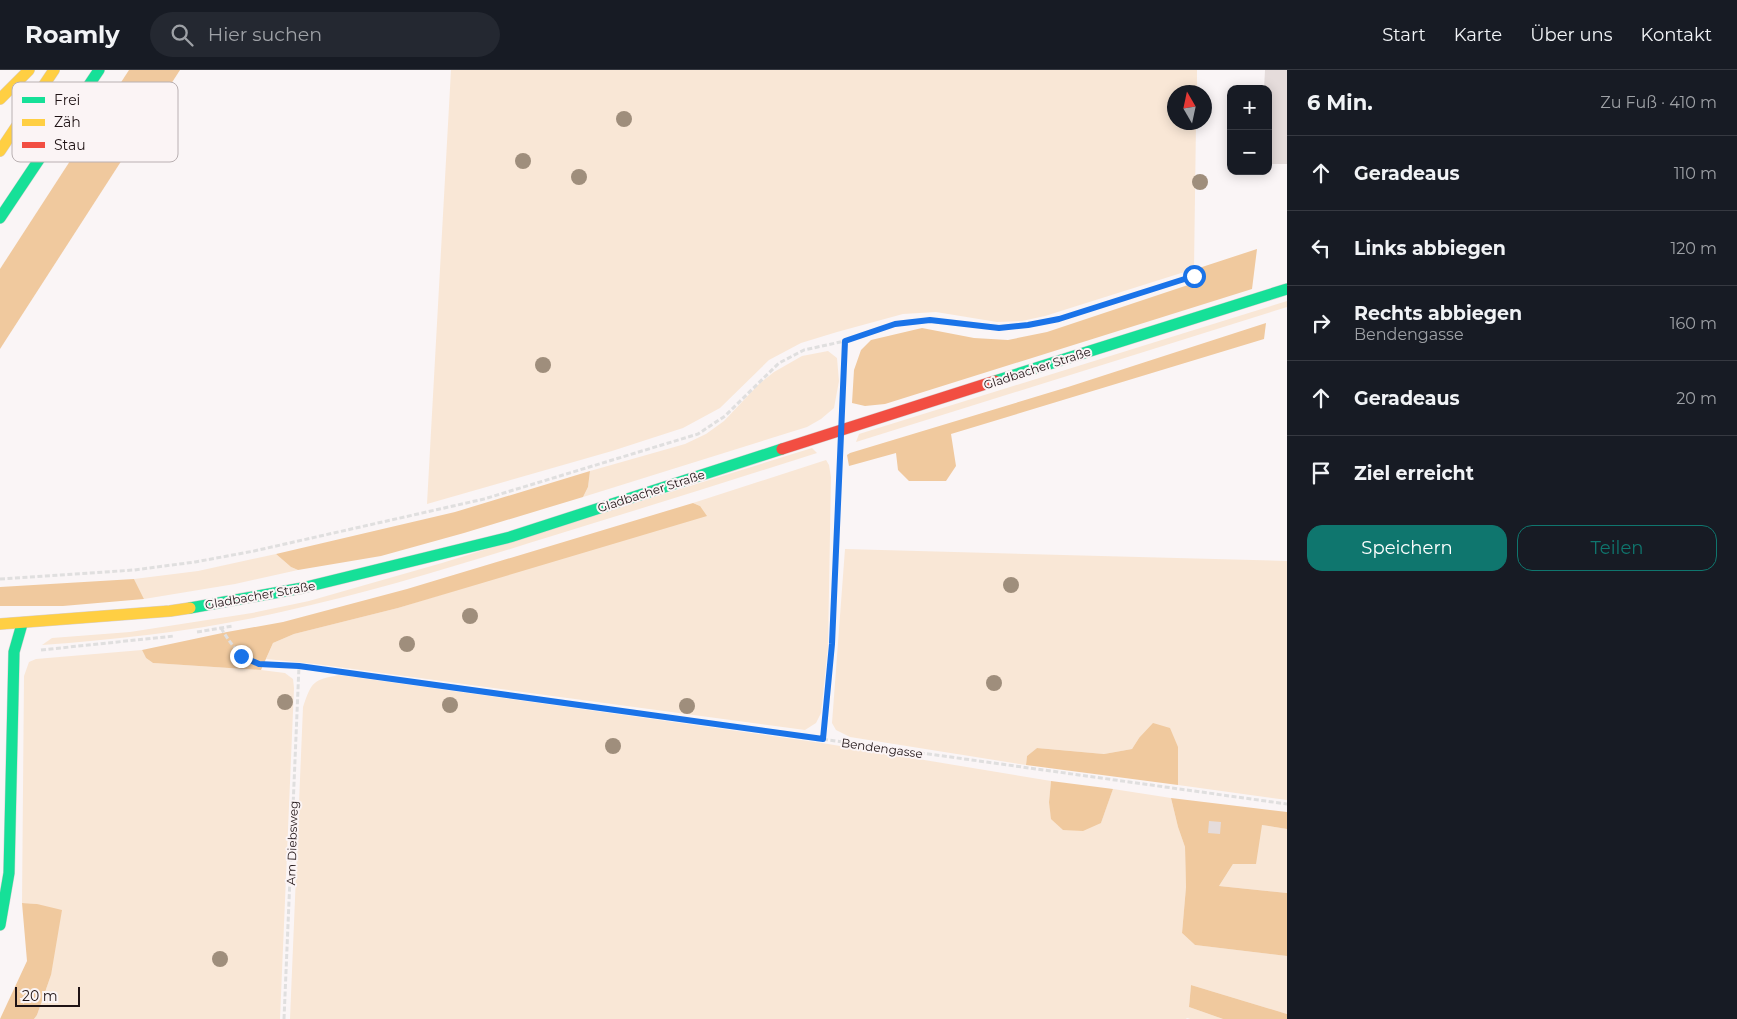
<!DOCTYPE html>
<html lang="de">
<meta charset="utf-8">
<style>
body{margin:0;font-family:Montserrat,sans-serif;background:#242831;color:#f1f3f6}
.controls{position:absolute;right:15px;top:15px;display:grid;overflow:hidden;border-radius:10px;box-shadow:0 2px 12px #0003}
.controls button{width:45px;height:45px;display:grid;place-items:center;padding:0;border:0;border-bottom:1px solid #363941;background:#171b24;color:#f1f3f6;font:25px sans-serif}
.compass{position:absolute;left:1167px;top:15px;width:45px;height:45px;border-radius:50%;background:#171b24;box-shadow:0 2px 12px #0003;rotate:351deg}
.scale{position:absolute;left:15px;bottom:12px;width:65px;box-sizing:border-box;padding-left:5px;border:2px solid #1f1315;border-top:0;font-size:14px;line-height:18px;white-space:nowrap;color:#1f1315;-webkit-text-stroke:4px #fbf4f5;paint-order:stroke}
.stop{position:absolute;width:15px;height:15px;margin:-11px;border:4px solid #1a73e8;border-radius:50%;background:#fff}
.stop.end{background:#1a73e8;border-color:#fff;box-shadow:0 1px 5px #0008}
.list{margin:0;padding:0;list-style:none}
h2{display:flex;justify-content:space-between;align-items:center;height:65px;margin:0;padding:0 20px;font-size:21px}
h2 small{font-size:16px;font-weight:400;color:#9ea1a6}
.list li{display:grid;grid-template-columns:32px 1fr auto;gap:15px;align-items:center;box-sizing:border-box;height:75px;padding:0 20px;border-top:1px solid #363941}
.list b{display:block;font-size:19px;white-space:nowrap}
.list p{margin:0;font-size:16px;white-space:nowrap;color:#9ea1a6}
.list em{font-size:16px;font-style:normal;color:#9ea1a6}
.actions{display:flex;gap:10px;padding:15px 20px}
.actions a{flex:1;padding:11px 0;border:1px solid #0f766e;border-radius:15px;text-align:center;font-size:18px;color:#0f766e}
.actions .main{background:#0f766e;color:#fff}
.icon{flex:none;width:28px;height:28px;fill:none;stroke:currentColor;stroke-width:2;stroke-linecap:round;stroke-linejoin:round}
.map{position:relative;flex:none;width:1287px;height:949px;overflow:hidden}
header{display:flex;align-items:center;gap:30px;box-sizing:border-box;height:70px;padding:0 25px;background:#171b24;border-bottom:1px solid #363941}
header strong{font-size:24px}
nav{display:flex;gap:28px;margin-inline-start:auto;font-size:18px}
.search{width:350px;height:45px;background:#242831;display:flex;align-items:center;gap:12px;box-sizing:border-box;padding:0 18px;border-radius:28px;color:#9ea1a6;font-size:19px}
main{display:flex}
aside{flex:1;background:#171b24}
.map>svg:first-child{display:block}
.green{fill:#f9e7d6}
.forest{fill:#f0c99e}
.building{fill:#e5dcdb}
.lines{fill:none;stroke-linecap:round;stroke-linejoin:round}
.fast-casing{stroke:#d8d0d1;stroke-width:12}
.slow-casing{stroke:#d8d0d1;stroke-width:12}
.jam-casing{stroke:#d8d0d1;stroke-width:12}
.path{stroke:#e0dfdf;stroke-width:3;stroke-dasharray:5 2.5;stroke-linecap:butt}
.fast{stroke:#16e098;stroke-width:11}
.slow{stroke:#ffcf43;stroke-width:11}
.jam{stroke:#f24e42;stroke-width:11}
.tree{fill:#9f8e7c}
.route{stroke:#1a73e8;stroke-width:6}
.labels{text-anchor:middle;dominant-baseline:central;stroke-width:4;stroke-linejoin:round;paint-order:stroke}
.street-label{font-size:12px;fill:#1f1315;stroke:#fbf4f5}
.key{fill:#fbf4f5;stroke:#b9b0b2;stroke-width:1}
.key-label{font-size:14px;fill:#1f1315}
</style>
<header>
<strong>Roamly</strong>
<div class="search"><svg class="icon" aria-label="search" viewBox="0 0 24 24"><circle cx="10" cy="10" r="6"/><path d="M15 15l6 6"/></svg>Hier suchen</div>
<nav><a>Start</a><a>Karte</a><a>Über uns</a><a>Kontakt</a></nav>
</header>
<main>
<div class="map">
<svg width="1287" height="949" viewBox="0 0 1287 949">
<rect width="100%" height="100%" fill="#faf5f6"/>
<!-- green -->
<g class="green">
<path d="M451 0H1197V22H1174V52L1196 53 1194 199 1045 246 1022 251 997 252 936 242 903 244 837 262 801 273 769 290 720 338 683 358 612 381 427 434Z"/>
<path d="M1287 231V237L856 372 859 364Z"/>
<path d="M828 281 837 288 839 311 834 338 821 349 807 357 583 427 588 417 590 401 685 374 706 364 724 351 759 314 774 302 802 286Z"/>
<path d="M812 378 817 383C729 411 640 439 552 466 462 494 373 522 281 542 202 560 122 569 42 575L52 568 130 562 252 543 309 531 442 493Z"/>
<path d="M826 390 829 395 831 407 828 577 821 643 816 653 805 660 316 594 266 589 273 573 294 564 398 538 534 496 700 436 693 433Z"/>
<path d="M845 479 1287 491V730L1178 715 1177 700 1139 668 1132 679 1104 684 1037 678 1027 686 1026 695 850 667 836 660 832 653Z"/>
<path d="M276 484 291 497 298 500 235 514 144 529 134 509 198 501Z"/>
<path d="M142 580 146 588 153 593 261 600 285 603 293 609 294 618 280 949H34L37 945 51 905 37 834 22 833 24 606 29 592 36 589Z"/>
<path d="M339 605 822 673 1051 711 1049 732 1101 753 1113 719 1171 728 1178 757 1185 777 1186 817 1182 863 1195 875 1287 886V944L1191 915 1189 937 1223 949H1190L1187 948 1186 949H290L303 637C312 611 313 610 339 605Z"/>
<path d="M1262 755 1287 759V823L1219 816 1233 794Z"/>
</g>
<!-- forest -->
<g class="forest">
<path d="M129 0H180L0 279V199Z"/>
<path d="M1257 179 1252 219 885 334 865 336 852 333 854 300 861 280 871 270 922 258 974 268 1008 270 1047 262 1200 211 1199 198Z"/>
<path d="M1266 253 1264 269 951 364 956 396 946 411H909L898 400 896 383 849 396 847 385 850 383 1068 317Z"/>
<path d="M590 401 588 417 583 427 464 463 381 486 298 500 291 497 276 484 455 442Z"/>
<path d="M693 433 700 436 707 446 398 538 294 564 273 573 261 600 153 593 146 588 142 580 227 562 283 552 407 519Z"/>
<path d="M134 509 144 529 63 536H0V517Z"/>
<path d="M1153 653 1170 658 1178 677V715L1026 695 1027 686 1037 678 1104 684 1132 679 1139 668Z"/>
<path d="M1051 711 1113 719 1101 753 1083 761 1063 760 1051 749 1049 732Z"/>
<path d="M1171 728 1287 742V759L1262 755 1256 794H1233L1219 816 1287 823V886L1195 875 1182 863 1186 817 1185 777 1178 757Z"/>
<path d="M22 833 37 834 62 840 51 905 37 945 34 949H0L27 891Z"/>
<path d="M1191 915 1287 944V949H1223L1189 937Z"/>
</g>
<!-- building -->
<g class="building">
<path d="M1265 0H1287V94H1268V19H1264Z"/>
<path d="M1209 751 1221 752 1220 764 1208 763Z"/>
</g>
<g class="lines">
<defs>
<g id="fast">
<path d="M0 148 99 0"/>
<path d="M995 311 1287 219"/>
<path d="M190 538 302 518 510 467 782 379"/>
<path d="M0 855 9 803 14 582 22 554"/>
</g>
<g id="slow">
<path d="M0 29 29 0"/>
<path d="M0 81 54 0"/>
<path d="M0 554 170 541 190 538"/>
</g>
<path id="jam" d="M782 379 995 311"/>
</defs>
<!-- fast casing -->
<use href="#fast" class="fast-casing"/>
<!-- slow casing -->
<use href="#slow" class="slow-casing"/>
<!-- jam casing -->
<use href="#jam" class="jam-casing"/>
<!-- path -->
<g class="path">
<path d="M842 336 845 271"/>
<path d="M0 509 134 500 195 492 254 481 484 429 698 364 725 346 779 293 804 280 845 271 895 254 930 250 999 258 1028 255 1059 249 1194 206"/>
<path d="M221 558C245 598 256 594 299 596L1287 734"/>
<path d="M197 562 233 556"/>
<path d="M41 580 174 566"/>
<path d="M823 669 832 574 840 385"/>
<path d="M284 949 299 596"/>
</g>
<!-- fast -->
<use href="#fast" class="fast"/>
<!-- slow -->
<use href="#slow" class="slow"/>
<!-- jam -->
<use href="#jam" class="jam"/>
</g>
<!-- trees -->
<g class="tree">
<circle cx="624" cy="49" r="8"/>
<circle cx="523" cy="91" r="8"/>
<circle cx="579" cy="107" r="8"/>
<circle cx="1200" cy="112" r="8"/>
<circle cx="543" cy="295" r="8"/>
<circle cx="1011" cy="515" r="8"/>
<circle cx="470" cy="546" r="8"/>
<circle cx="407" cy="574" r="8"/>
<circle cx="994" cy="613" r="8"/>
<circle cx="285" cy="632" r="8"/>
<circle cx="450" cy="635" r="8"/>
<circle cx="687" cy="636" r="8"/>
<circle cx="613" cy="676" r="8"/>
<circle cx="220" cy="889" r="8"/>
</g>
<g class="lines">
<!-- route -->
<path class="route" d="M241 586 259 594 299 596 823 669 832 574 845 271 895 254 930 250 999 258 1028 255 1059 249 1194 206"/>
</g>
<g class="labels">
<!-- street labels -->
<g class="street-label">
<text transform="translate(1037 298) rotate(-18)">Gladbacher Straße</text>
<text transform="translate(651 421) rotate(-18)">Gladbacher Straße</text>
<text transform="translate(260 525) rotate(-10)">Gladbacher Straße</text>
<text transform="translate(882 678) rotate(8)">Bendengasse</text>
<text transform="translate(292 773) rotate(-88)">Am Diebsweg</text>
</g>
</g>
<!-- legend -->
<rect x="12" y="12" width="166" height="80" rx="8" class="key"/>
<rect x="22" y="27" width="23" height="6" fill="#16e098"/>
<rect x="22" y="49" width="23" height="7" fill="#ffcf43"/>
<rect x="22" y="72" width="23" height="6" fill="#f24e42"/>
<g class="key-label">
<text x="54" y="35">Frei</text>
<text x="54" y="57">Zäh</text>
<text x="54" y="80">Stau</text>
</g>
</svg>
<div class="controls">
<button>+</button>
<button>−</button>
</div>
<svg class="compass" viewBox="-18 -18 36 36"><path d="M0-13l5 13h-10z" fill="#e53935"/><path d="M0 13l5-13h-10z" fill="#9ea1a6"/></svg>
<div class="scale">20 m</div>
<div class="stop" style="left:1194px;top:206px"></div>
<div class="stop end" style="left:241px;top:586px"></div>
</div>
<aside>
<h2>6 Min.<small>Zu Fuß · 410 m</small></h2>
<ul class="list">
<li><svg class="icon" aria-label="ahead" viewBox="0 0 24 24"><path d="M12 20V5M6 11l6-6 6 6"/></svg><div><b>Geradeaus</b></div><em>110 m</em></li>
<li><svg class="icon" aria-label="left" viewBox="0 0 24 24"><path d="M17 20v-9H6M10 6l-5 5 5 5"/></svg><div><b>Links abbiegen</b></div><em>120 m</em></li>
<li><svg class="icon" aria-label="right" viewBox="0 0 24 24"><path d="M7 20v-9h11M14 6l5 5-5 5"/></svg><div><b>Rechts abbiegen</b><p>Bendengasse</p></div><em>160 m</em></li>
<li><svg class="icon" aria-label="ahead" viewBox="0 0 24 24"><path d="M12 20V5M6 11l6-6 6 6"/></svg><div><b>Geradeaus</b></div><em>20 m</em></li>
<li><svg class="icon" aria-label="arrive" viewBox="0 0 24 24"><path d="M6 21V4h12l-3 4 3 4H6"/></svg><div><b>Ziel erreicht</b></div></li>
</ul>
<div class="actions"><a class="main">Speichern</a><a>Teilen</a></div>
</aside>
</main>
